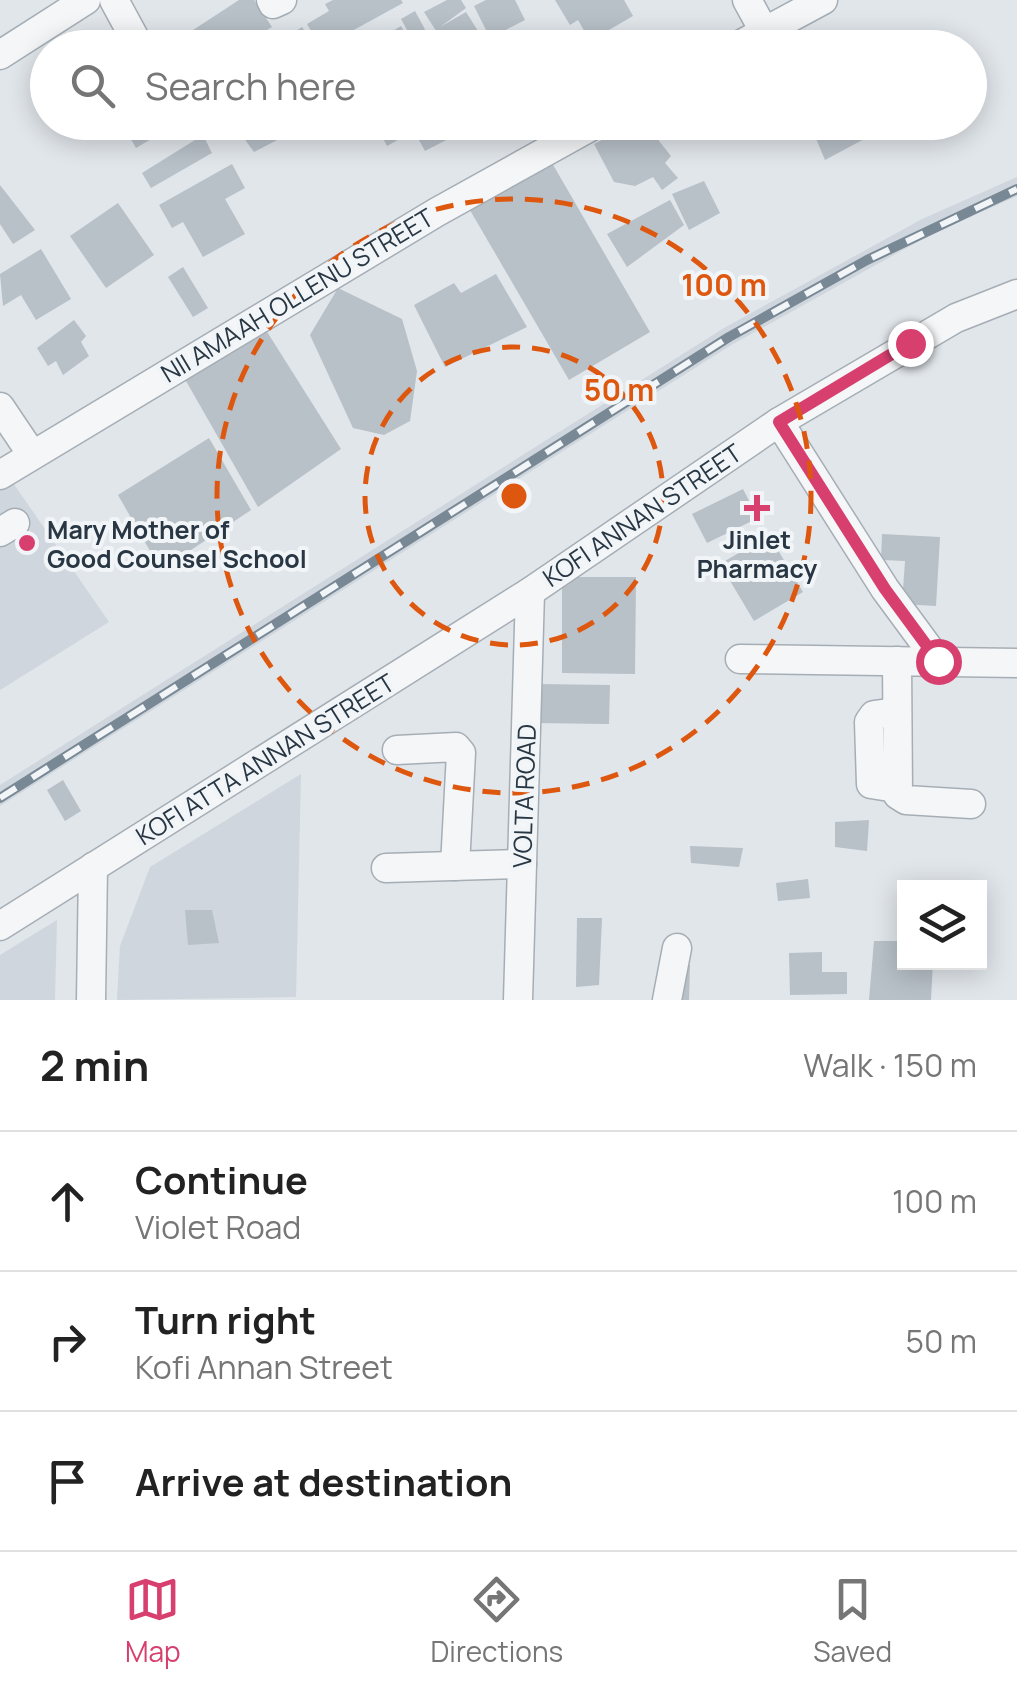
<!DOCTYPE html>
<meta charset="utf-8">
<style>
body{margin:0;font-family:Manrope,sans-serif;background:#f6f6f6;color:#222}
.controls{position:absolute;right:30px;bottom:30px;display:grid;overflow:hidden;border-radius:0px;box-shadow:0 5px 25px #0003}
.controls button{width:90px;height:90px;display:grid;place-items:center;padding:0;border:0;border-bottom:2px solid #e0e0e0;background:#fff;color:#222;font:50px sans-serif}
.stop{position:absolute;width:30px;height:30px;margin:-22px;border:8px solid #d73f6f;border-radius:50%;background:#fff}
.stop.end{background:#d73f6f;border-color:#fff;box-shadow:0 2px 10px #0008}
.list{margin:0;padding:0;list-style:none}
h2{display:flex;justify-content:space-between;align-items:center;height:130px;margin:0;padding:0 40px;font-size:42px}
h2 small{font-size:32px;font-weight:400;color:#767676}
.list li{display:grid;grid-template-columns:65px 1fr auto;gap:30px;align-items:center;box-sizing:border-box;height:140px;padding:0 40px;border-top:2px solid #e0e0e0}
.list b{display:block;font-size:38px;white-space:nowrap}
.list p{margin:0;font-size:32px;white-space:nowrap;color:#767676}
.list em{font-size:32px;font-style:normal;color:#767676}
.icon{flex:none;width:55px;height:55px;fill:none;stroke:currentColor;stroke-width:2;stroke-linecap:round;stroke-linejoin:round}
.map{position:relative;flex:none;width:1017px;height:1000px;overflow:hidden}
.search{position:absolute;background:#fff;box-shadow:0 5px 25px #0003;left:30px;right:30px;top:30px;height:110px;display:flex;align-items:center;gap:25px;box-sizing:border-box;padding:0 35px;border-radius:55px;color:#767676;font-size:38px}
.sheet{height:550px;background:#fff}
nav{display:flex;justify-content:space-around;align-items:center;box-sizing:border-box;height:140px;border-top:2px solid #e0e0e0;background:#fff;font-size:28px;color:#767676}
nav a{display:grid;justify-items:center;gap:5px}
nav .on{color:#d73f6f}
.map>svg:first-child{display:block}
.built{fill:#cfd6dd}
.building{fill:#b8c0c8}
.lines{fill:none;stroke-linecap:round;stroke-linejoin:round}
.minor-casing{stroke:#a6aeb5;stroke-width:31}
.minor{stroke:#f4f6f8;stroke-width:28}
.rail-casing{stroke:#798895;stroke-width:10}
.rail{stroke:#f1f5f8;stroke-width:6;stroke-dasharray:19;stroke-linecap:butt}
.route{stroke:#d73f6f;stroke-width:12}
.ring{fill:none;stroke:#de570f;stroke-width:5;stroke-dasharray:18 12}
.poi-dot{fill:#d73f6f;stroke:#f1f5f8;stroke-width:4}
.labels{text-anchor:middle;dominant-baseline:central;stroke-width:8;stroke-linejoin:round;paint-order:stroke}
.street-label{font-size:25px;fill:#283743;stroke:#f1f5f8}
.poi-label{font-size:25px;font-weight:bold;fill:#283743;stroke:#f1f5f8;text-anchor:start}
.centre{fill:#de570f;stroke:#f1f5f8;stroke-width:5}
.ring-label{font-size:30px;text-anchor:middle;font-weight:bold;fill:#de570f;stroke:#f1f5f8;stroke-width:8;stroke-linejoin:round;paint-order:stroke}
</style>
<div class="map">
<svg width="1017" height="1000" viewBox="0 0 1017 1000">
<rect width="100%" height="100%" fill="#e1e6eb"/>
<!-- built -->
<g class="built">
<path d="M1017 177V196L930 235 733 344 0 806V785L724 328 922 219Z"/>
<path d="M0 464 109 622 0 690Z"/>
<path d="M301 774 296 997 117 1000 120 946 150 867Z"/>
<path d="M57 920 55 1000H0V955Z"/>
</g>
<!-- building -->
<g class="building">
<path d="M239 0H254L272 27 252 39 258 48H205L193 30Z"/>
<path d="M333 0H401L403 3 321 48 307 24 329 11 325 4Z"/>
<path d="M447 0H461L466 8 440 27 466 12 485 42 476 48H447L424 12Z"/>
<path d="M486 0H515L525 20 490 38 474 6Z"/>
<path d="M555 0H624L633 16 590 41 578 20 570 25Z"/>
<path d="M415 11 428 35 414 43 401 19Z"/>
<path d="M401 26 414 48H364Z"/>
<path d="M302 27 316 48H270Z"/>
<path d="M121 122H180L136 148Z"/>
<path d="M232 122H312L254 152Z"/>
<path d="M374 122H442L450 138 425 151 414 131 387 146Z"/>
<path d="M637 122H644L671 156 665 163 678 178 662 190 653 177 635 186 614 182 594 144Z"/>
<path d="M809 122H896L825 160Z"/>
<path d="M203 135 212 153 151 188 142 173Z"/>
<path d="M552 163 650 332 569 380 467 205Z"/>
<path d="M232 164 245 188 225 199 245 234 203 257 183 222 172 228 159 205Z"/>
<path d="M704 181 720 213 689 230 672 194Z"/>
<path d="M0 185 35 230 13 244 0 224Z"/>
<path d="M670 200 684 225 627 267 607 234Z"/>
<path d="M118 203 154 255 106 288 70 236Z"/>
<path d="M41 249 71 299 36 320 21 295 3 306 0 274Z"/>
<path d="M183 267 208 308 193 317 168 277Z"/>
<path d="M496 274 527 327 445 367 414 305 454 283 461 293Z"/>
<path d="M338 288 402 319 417 371 410 421 384 435 353 428 310 335Z"/>
<path d="M74 320 86 336 81 342 89 356 63 375 56 361 48 366 37 348Z"/>
<path d="M264 327 341 449 258 507 182 374Z"/>
<path d="M209 438 251 510 161 570 118 495Z"/>
<path d="M743 489 758 518 707 543 692 514Z"/>
<path d="M882 534 940 537 936 606 902 604 905 561 881 560Z"/>
<path d="M769 535 803 592 754 621 720 564Z"/>
<path d="M562 577H636L635 674 562 673Z"/>
<path d="M535 684 610 685 609 724 535 723Z"/>
<path d="M63 780 81 811 65 821 47 790Z"/>
<path d="M869 820 867 851 835 847V822Z"/>
<path d="M690 846 743 848 739 867 691 863Z"/>
<path d="M808 879 810 898 778 901 776 883Z"/>
<path d="M185 910H212L219 943 188 945Z"/>
<path d="M577 918H602L599 985 576 987Z"/>
<path d="M874 941H904V962H933L931 1000H869Z"/>
<path d="M822 952V972H847V994L790 995 789 953Z"/>
<path d="M659 965H690L689 1000H665Z"/>
</g>
<g class="lines">
<defs>
<g id="minor">
<path d="M114 0 140 48"/>
<path d="M271 0 273 4 282 0"/>
<path d="M747 0 764 31"/>
<path d="M734 48 823 0"/>
<path d="M0 55 86 0"/>
<path d="M0 407 31 453"/>
<path d="M779 422 885 589 938 661"/>
<path d="M0 475 437 212 599 122"/>
<path d="M0 532 15 523"/>
<path d="M740 659 1017 663"/>
<path d="M897 661 898 795 906 800 971 804"/>
<path d="M397 750 456 747 461 753 455 866"/>
<path d="M896 788 871 784 869 722 874 715 896 712"/>
<path d="M386 868 522 864"/>
<path d="M0 926 530 592 779 422 956 318 1017 294"/>
<path d="M91 1000 93 867"/>
<path d="M518 1000 530 592"/>
<path d="M667 1000 677 948"/>
</g>
</defs>
<!-- minor casing -->
<use href="#minor" class="minor-casing"/>
<!-- minor -->
<use href="#minor" class="minor"/>
<defs>
<path id="rail" d="M0 798 729 337 867 260 1017 189"/>
</defs>
<!-- rail casing -->
<use href="#rail" class="rail-casing"/>
<!-- rail -->
<use href="#rail" class="rail"/>
</g>
<g class="lines">
<!-- route -->
<path class="route" d="M910 343 779 422 885 589 938 661"/>
</g>
<!-- distance rings -->
<g class="ring">
<circle cx="514" cy="496" r="149"/>
<circle cx="514" cy="496" r="297"/>
</g>
<!-- markers -->
<g class="poi-dot">
<path d="M752 493h10v10h10v10h-10v10h-10v-10h-10v-10h10z"/>
<circle cx="27" cy="543" r="10"/>
</g>
<g class="labels">
<!-- street labels -->
<g class="street-label">
<text transform="translate(297 295) rotate(-31)">NII AMAAH OLLENU STREET</text>
<text transform="translate(642 515) rotate(-34)">KOFI ANNAN STREET</text>
<text transform="translate(265 759) rotate(-32)">KOFI ATTA ANNAN STREET</text>
<text transform="translate(524 796) rotate(-88)">VOLTA ROAD</text>
</g>
<!-- poi labels -->
<g class="poi-label">
<text x="47" y="529">Mary Mother of<tspan x="47" dy="29">Good Counsel School</tspan></text>
<text x="757" y="539" text-anchor="middle">Jinlet<tspan x="757" dy="29">Pharmacy</tspan></text>
</g>
</g>
<circle cx="514" cy="496" r="15" class="centre"/>
<g class="ring-label">
<text x="724" y="296">100 m</text>
<text x="619" y="401">50 m</text>
</g>
</svg>
<div class="controls">
<button><svg class="icon" aria-label="layers" viewBox="0 0 24 24"><path d="M12 4l9 5-9 5-9-5zM3 14l9 5 9-5"/></svg></button>
</div>
<div class="stop" style="left:938px;top:661px"></div>
<div class="stop end" style="left:910px;top:343px"></div>
<div class="search"><svg class="icon" aria-label="search" viewBox="0 0 24 24"><circle cx="10" cy="10" r="6"/><path d="M15 15l6 6"/></svg>Search here</div>
</div>
<section class="sheet">
<h2>2 min<small>Walk · 150 m</small></h2>
<ul class="list">
<li><svg class="icon" aria-label="ahead" viewBox="0 0 24 24"><path d="M12 20V5M6 11l6-6 6 6"/></svg><div><b>Continue</b><p>Violet Road</p></div><em>100 m</em></li>
<li><svg class="icon" aria-label="right" viewBox="0 0 24 24"><path d="M7 20v-9h11M14 6l5 5-5 5"/></svg><div><b>Turn right</b><p>Kofi Annan Street</p></div><em>50 m</em></li>
<li><svg class="icon" aria-label="arrive" viewBox="0 0 24 24"><path d="M6 21V4h12l-3 4 3 4H6"/></svg><div><b>Arrive at destination</b></div></li>
</ul>
</section>
<nav>
<a class="on"><svg class="icon" aria-label="map" viewBox="0 0 24 24"><path d="M3 6l6-2 6 2 6-2v14l-6 2-6-2-6 2zM9 4v14M15 6v14"/></svg>Map</a>
<a><svg class="icon" aria-label="directions" viewBox="0 0 24 24"><path d="M12 3l9 9-9 9-9-9zM9 14v-3h6M13 9l2 2-2 2"/></svg>Directions</a>
<a><svg class="icon" aria-label="saved" viewBox="0 0 24 24"><path d="M7 4h10v16l-5-4-5 4z"/></svg>Saved</a>
</nav>
